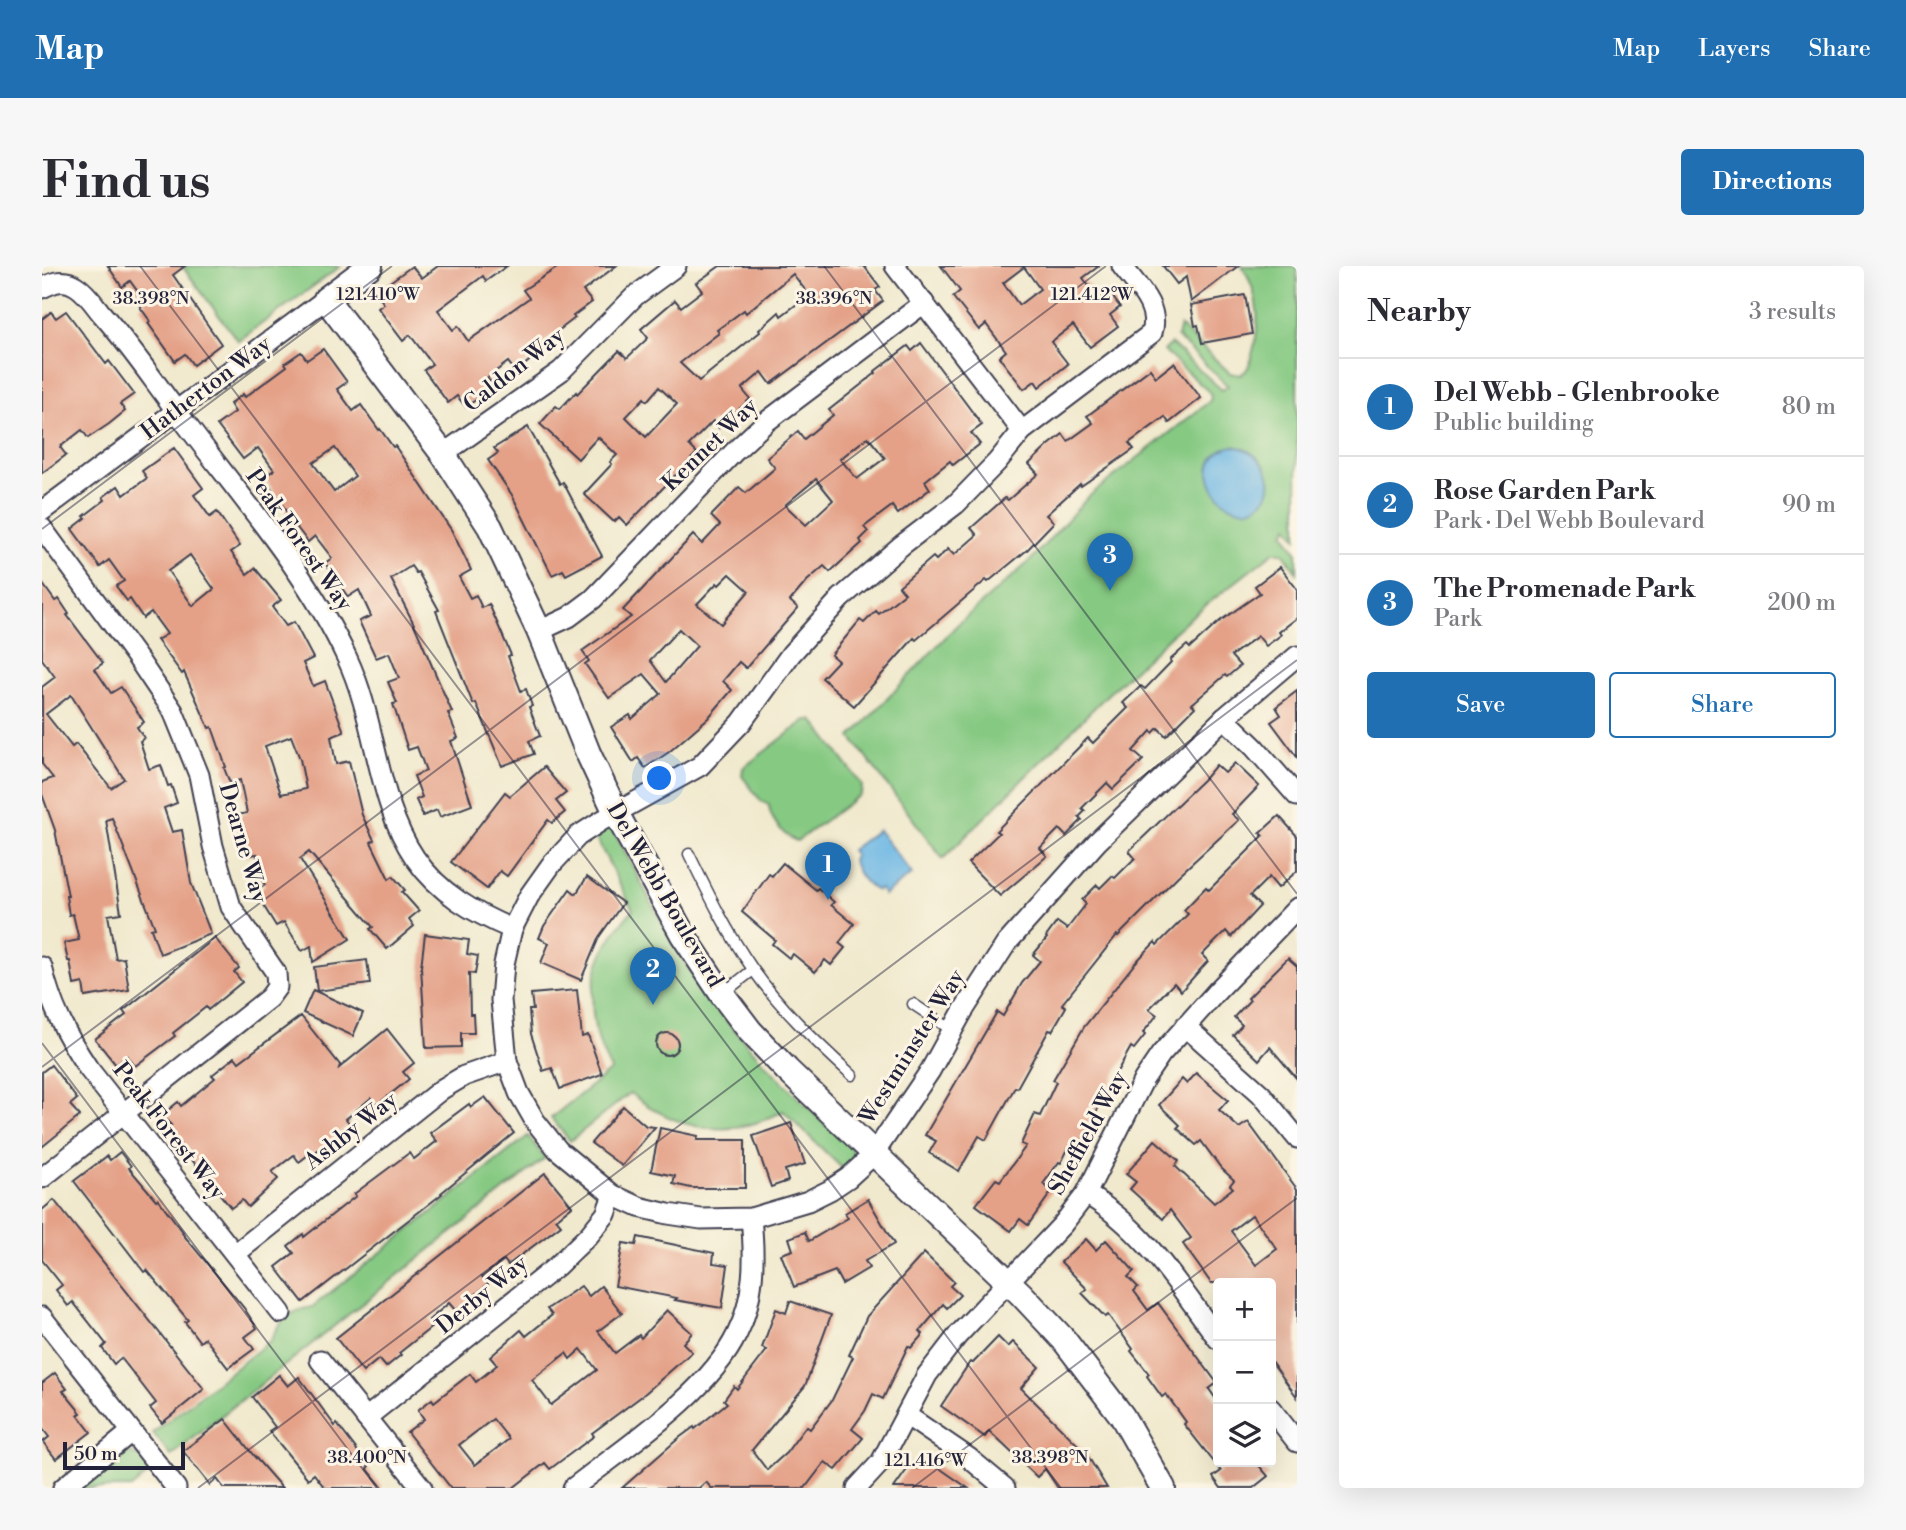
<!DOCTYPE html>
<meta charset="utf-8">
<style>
body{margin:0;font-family:"Libre Bodoni",serif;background:#f7f7f7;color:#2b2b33}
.controls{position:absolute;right:21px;bottom:21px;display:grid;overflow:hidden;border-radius:7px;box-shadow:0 7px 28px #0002}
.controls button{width:63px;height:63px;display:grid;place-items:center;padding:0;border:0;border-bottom:2px solid #e1e1e2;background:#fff;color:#2b2b33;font:35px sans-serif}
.scale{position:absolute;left:21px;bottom:18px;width:122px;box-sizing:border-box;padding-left:7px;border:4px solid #22223b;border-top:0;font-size:19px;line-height:24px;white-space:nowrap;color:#22223b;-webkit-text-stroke:5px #fcf5e5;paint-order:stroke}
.you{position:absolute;left:618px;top:513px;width:24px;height:24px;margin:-18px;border:5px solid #fff;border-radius:50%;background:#1a73e8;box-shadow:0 0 0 10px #1a73e833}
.badge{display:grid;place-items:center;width:46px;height:46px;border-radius:50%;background:#1f6fb2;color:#fff;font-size:23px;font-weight:700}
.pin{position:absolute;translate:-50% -58px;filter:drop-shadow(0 2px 4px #0008)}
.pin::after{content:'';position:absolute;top:37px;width:24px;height:21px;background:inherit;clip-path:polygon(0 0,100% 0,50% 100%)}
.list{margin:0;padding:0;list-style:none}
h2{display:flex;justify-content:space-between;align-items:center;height:91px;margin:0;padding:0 28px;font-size:30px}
h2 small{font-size:23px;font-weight:400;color:#7c7c81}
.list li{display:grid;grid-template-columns:46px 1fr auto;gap:21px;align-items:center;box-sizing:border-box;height:98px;padding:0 28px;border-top:2px solid #e1e1e2}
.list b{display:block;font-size:26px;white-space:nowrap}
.list p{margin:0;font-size:23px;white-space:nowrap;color:#7c7c81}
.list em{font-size:23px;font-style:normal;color:#7c7c81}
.actions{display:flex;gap:14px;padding:21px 28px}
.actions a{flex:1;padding:16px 0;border:2px solid #1f6fb2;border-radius:7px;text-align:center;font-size:24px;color:#1f6fb2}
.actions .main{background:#1f6fb2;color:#fff}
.icon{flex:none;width:38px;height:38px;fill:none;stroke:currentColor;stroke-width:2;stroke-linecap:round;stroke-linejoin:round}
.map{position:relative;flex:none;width:1255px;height:1222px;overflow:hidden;border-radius:7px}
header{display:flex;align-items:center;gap:42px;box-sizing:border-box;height:98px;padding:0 35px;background:#1f6fb2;color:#fff}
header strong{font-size:33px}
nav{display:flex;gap:38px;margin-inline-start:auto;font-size:24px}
.intro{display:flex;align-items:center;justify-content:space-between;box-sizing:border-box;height:168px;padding:0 42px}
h1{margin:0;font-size:49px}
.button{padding:18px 32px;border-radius:7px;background:#1f6fb2;color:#fff;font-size:24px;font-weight:700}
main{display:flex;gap:42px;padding:0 42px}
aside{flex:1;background:#fff;border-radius:7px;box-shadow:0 7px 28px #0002}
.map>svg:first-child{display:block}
.green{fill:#85c982;stroke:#54765e;stroke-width:2}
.water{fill:#6bb6e4;stroke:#466c90;stroke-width:2}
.building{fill:#e4a188;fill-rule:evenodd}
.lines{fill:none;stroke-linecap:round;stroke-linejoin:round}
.service-casing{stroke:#414051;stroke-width:13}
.minor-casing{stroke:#414051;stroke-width:23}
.tertiary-casing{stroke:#414051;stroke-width:28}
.service{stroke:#fff;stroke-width:10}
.minor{stroke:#fff;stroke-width:19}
.tertiary{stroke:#fff;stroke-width:24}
.ticks{fill:none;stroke:#22223b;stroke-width:2;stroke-opacity:0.45}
.labels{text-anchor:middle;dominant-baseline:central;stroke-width:6;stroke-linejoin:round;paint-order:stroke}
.street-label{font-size:23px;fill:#22223b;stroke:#fcf5e5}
.ticks-label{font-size:18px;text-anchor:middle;fill:#22223b;stroke:#fcf5e5;stroke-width:6;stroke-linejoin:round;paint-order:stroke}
</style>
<header>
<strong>Map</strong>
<nav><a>Map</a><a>Layers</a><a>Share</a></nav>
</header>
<div class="intro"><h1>Find us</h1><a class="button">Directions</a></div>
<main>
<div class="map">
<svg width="1255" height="1222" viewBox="0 0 1255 1222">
<rect width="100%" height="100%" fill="#fcf5e5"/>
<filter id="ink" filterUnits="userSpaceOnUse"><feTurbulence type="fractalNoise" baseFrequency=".0143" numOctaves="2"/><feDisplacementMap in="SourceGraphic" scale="14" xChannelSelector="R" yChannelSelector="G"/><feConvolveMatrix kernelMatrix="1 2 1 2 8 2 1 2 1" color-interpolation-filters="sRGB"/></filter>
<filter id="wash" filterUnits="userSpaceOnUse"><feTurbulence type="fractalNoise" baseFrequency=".00686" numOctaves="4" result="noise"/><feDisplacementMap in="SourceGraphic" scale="28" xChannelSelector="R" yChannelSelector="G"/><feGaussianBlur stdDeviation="1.57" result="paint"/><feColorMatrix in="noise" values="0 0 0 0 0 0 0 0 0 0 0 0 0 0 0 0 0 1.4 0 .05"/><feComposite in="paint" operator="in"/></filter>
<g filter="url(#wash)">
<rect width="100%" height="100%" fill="#f0e9cd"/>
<!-- green -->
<g class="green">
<path d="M140 0H299L196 75Z"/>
<path d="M1200 0H1255V272L1246 260 1242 267 1255 287V307L1241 286H1232L1145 354 1066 428 901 593 809 471 915 359 988 295 1046 231 1168 135 1169 129 1166 125 1122 85 1129 78 1180 124 1186 120 1135 71 1138 60 1188 107 1198 109C1206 105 1207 100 1209 92 1219 61 1218 27 1200 0Z"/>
<path d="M764 454H771L820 519 819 528 755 575C743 572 727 552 727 539L719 535 700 510 701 502Z"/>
<path d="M564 562 570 563C598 611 620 663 651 709 690 768 740 816 790 865L802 871 810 879 811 894 802 904 741 845C686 875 636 865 588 827L528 875 509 852 569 804C538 747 546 691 591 644L552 568Z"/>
<path d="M486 870 503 892 129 1190 111 1167 229 1074C236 1055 250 1044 270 1041Z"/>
<path d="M88 1187 99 1191 110 1205 89 1222H37L75 1191Z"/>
</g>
<!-- water -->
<g class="water">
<path d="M1191 180C1219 183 1244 220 1216 239 1182 261 1140 191 1191 180Z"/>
<path d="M836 564 870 608 842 629 838 623 835 625C821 617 815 608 810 593L813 590 809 584Z"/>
</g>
<g id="blocks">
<!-- building -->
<g class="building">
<path d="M66 0H143L131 9 179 78 151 99 143 88 133 95 106 57 108 55 98 41 104 37 88 15 80 21Z"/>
<path d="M370 0 380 12 396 0H465L444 15 441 10 396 44 411 64 416 60 426 75 487 32 481 24 518 0H574L541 25 550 36 531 50 533 52 503 75 506 79 474 106 466 96 445 112 452 120 424 141 415 130 406 137 382 104 390 98 368 69 361 75 336 42 342 38 334 26Z"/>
<path d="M678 0H822L838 21 833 24 841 35 729 118 720 106 700 123 708 133 677 162 671 155 647 179 655 187 585 259 577 251 572 256 542 228 570 198 568 196 575 189 556 171 536 193 498 158 514 140 518 143 534 126 535 128 577 85 585 92 606 72 599 63 633 34 639 41 660 25 654 17ZM751 8 767 29 739 50 737 46 717 64 718 66 657 115 638 97 677 67 675 64 702 44 704 47ZM617 121 635 138 604 171 584 151 602 132 605 135Z"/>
<path d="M899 0H1057L1041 12 1057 33 1067 26 1078 41 1068 49 1076 60 1048 81 1031 59 1009 76 1026 98 997 121 993 115 982 123 957 91 964 85 944 58 937 64 911 31 918 25ZM982 1 998 23 977 39 961 17Z"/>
<path d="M1121 0H1196L1149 36 1144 11 1135 18Z"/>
<path d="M1203 29 1210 68 1160 77 1156 59 1153 60 1149 39Z"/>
<path d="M24 45 64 98 67 95 92 128 78 138 83 145 67 158 46 172 40 164 18 181 24 189 0 207V53L9 46 14 52Z"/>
<path d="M879 77 940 159 929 167 938 178 911 199 908 195 883 215 888 223 856 248 850 240 822 261 826 266 818 274 820 277 788 306 782 300 765 315 748 335 756 342 704 402 697 396 681 415 690 424 666 452 627 486 603 502 596 492 591 496 569 461 588 449 590 453 619 428 602 408 567 432 543 398 547 395 540 385 589 351 581 344 651 269 660 278 678 259 669 250 697 221 704 227 733 202 725 192 756 165 762 173 791 149 787 144 834 107 833 105 866 80 870 85ZM826 171 843 192 815 213 798 193ZM774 213 791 234 764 259 743 239ZM688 308 707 325 679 358 655 338 675 317 677 319ZM637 363 655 380 624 416 608 394Z"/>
<path d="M281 83 305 116 295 123 311 145 319 139 337 164 338 163 351 181 353 180 410 265 429 304 417 311 428 332 434 329 440 342 447 338 469 389 466 390 479 425 484 423 490 440 487 441 498 470 487 475 492 488 460 500 434 437 431 438 394 345 397 344 376 306 374 307 369 300 349 313 371 356 410 446 406 447 416 472 409 475 430 539 398 551 395 544 381 550 374 534 380 531 372 510 384 505 375 481 366 484 351 438 355 437 346 416 357 412 347 387 334 392 317 355 329 350 317 324 306 331 283 297 290 292 273 270 266 276 256 263 222 211 232 204 216 182 201 193 175 159 193 146 188 138 201 128 203 131 245 100 243 97 259 86 265 94ZM293 182 313 210 292 226 271 197Z"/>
<path d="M1132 97 1159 132 1127 157 1123 151 1087 177 1092 183 1039 220 1038 218 1004 249 1012 256 985 284 946 316 944 314 874 374 872 372 812 440 780 412 796 395 789 389 818 354 822 357 834 345 837 348 863 327 857 320 891 291 894 294 906 283 912 289 935 269 929 262 963 232 966 234 996 208 987 198 1007 179 1021 168 1026 175 1051 157 1045 150 1108 103 1114 111Z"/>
<path d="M486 161 518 218 521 216 560 290 524 309 521 304 510 309 470 229 446 194 456 187 452 182Z"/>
<path d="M132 182 161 222 152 229 168 251 175 246 198 280 189 286 205 308 213 302 239 334 230 341 244 360 252 356 271 392 261 397 271 420 283 415 302 466 289 471 294 498 307 495 320 549 332 574 329 576 347 613 351 610 363 624 360 626 377 645 367 653 372 660 345 683 328 663 331 661 267 586 258 593 308 673 271 696 269 680 260 685 242 656 234 660 213 626 223 619 218 611 215 588 202 590 196 549 205 547 198 514 188 517 182 502 184 501 170 461 167 462 142 406 140 408 115 374 125 368 109 346 101 352 88 333 85 335 74 320 82 315 67 294 58 301 30 263 44 252 42 250 63 234 61 231 76 220 82 229 105 212 100 205ZM148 289 172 323 151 340 126 305ZM249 470 258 493 264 523 239 528 223 480Z"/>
<path d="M1238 301 1255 323V352L1237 366 1239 369 1224 380 1216 370 1189 390 1198 400 1185 411 1183 409 1150 438 1153 441 1124 470 1116 462 1111 467 1109 465 1091 485 1101 494 1071 523 1065 517 1040 542 1043 545 1037 551 1040 554 1024 570 1017 563 998 582 1005 590 958 630 926 597 957 567 954 565 1046 472 1051 477 1086 442 1081 437 1099 420 1103 423 1129 396 1128 394 1145 379 1148 382 1178 355 1218 327 1213 320Z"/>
<path d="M0 317 13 335 17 333 27 348 25 349 61 397 53 403 69 427 79 421 102 456 95 461 102 472 98 475 107 503 119 499 126 520 129 519 135 537 122 542 130 566 140 564 149 617 169 668 118 688 109 663 113 662 70 552 64 554 79 647 66 649 74 693 82 692 87 724 43 731 41 717 32 719 28 695H26L22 677 37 674 31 648 27 649 24 630H26L13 564 0 528V516L11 512 0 498V421L13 411 0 393ZM29 429 82 513 69 522 34 478 30 481 4 448Z"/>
<path d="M1255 425V491L1229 456 1239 449 1234 441Z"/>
<path d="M1193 497 1217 520 1190 548 1197 554 1136 610 1076 670 1075 669 1020 738 1024 741 1010 765 1007 764 975 822 973 821 944 874 937 870 917 905 887 887 894 875 883 869 955 746 961 750 980 717 998 695 991 689 1005 672 1004 671 1015 656 1025 663 1044 638 1040 634 1055 619 1058 622 1070 610 1073 612 1093 592 1087 585 1163 512 1174 499 1183 507Z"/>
<path d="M502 501 524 527 514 535 523 546 510 557 506 554 465 610 458 605 445 623 409 596 463 526 468 530Z"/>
<path d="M1237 550 1255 570V605L1236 622 1227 611 1208 630 1218 640 1189 671 1184 665 1160 689 1166 695 1139 725 1132 717 1107 743 1115 749 1101 767 1103 769 1092 783 1089 781 1068 818 1070 819 1060 834 1035 887 1026 883 1019 897 1017 896 1001 918 1010 925 986 959 978 953 969 965 934 939 954 913 958 915 984 880 979 878 993 848 998 850 1014 816 1011 814 1042 761 1094 696 1113 676 1115 679 1146 648 1142 644 1164 621 1167 624 1221 570 1218 567Z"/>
<path d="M741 597 774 624 776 622 792 636 789 639 812 658 797 677 803 682 789 699 783 694 773 706 751 688 747 692 730 678 733 674 700 646 727 608 730 610Z"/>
<path d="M545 611 581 637 557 671 539 714 499 697 507 677 497 672 502 660 528 623 534 628Z"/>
<path d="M383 668 427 674 425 688 436 690 433 708 427 707 428 748H431L432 767H419V781L384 782 379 701Z"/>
<path d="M173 672 197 702 192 706 200 716 166 744 164 741 131 767 133 770 93 800 85 790 74 799 53 773 84 749 81 745Z"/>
<path d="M1246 692 1255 700V813L1228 781 1217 794 1191 769 1200 759 1192 751 1208 734 1206 732Z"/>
<path d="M325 694 328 718 275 725 272 701Z"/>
<path d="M271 724 321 747 311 770 261 747Z"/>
<path d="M535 724 540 771 546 769 560 808 518 823 510 802 501 805 489 768 487 744H491L489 728Z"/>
<path d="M259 750 298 799 297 802 345 763 372 797 361 806 367 813 335 839 329 832 304 853 308 858 271 888 270 886 257 896 252 889 230 906 236 913 206 941 200 934 189 942 124 862 129 859 120 849 136 836 139 840 173 812 170 809 193 791 197 796Z"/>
<circle cx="625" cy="778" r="11"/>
<path d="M9 799 35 833 28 839 38 850 0 881V806Z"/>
<path d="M1154 807 1186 834 1177 844 1197 862 1206 856 1255 923V1131L1229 1095V1017H1169L1141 978 1149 972 1128 944 1121 953 1088 923 1094 916 1084 908 1113 874 1137 895 1133 900 1172 937 1191 922 1188 919 1192 914 1179 902 1159 875 1154 879 1135 862 1138 859 1117 839 1140 813 1145 818ZM1210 949 1235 983 1214 999 1189 965Z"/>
<path d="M443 831 472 867 399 927 400 928 261 1036 234 1001 252 987 246 980 261 968 262 971 314 930 312 928 367 887 372 893 395 875 388 867 427 838 429 841Z"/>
<path d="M581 840 604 860 613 861 580 900 549 877Z"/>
<path d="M749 857 763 898 743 904 746 915 729 921 711 870Z"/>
<path d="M618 862 656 870 655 874H703V922H649L631 918 633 910 609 905Z"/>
<path d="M78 886 89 900 87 902 114 934 116 933 141 966 140 967 202 1042 215 1062 203 1071 212 1083 186 1102 163 1072 158 1076 143 1056 146 1054 105 1004 102 1006 32 915 65 890 68 894Z"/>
<path d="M503 907 530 940 514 953 519 959 466 999 462 994 440 1011 446 1018 414 1045 407 1037 387 1054 391 1060 357 1087 359 1089 344 1101 337 1093 321 1106 294 1072Z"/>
<path d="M826 933 852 978 823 995 827 1002 800 1018 793 1005 752 1021 739 988 751 984 747 972 763 966 767 975 806 952 803 947Z"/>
<path d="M12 934 162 1123 120 1157 108 1142 114 1137 94 1111 79 1092 72 1098 60 1082 64 1078 31 1036 26 1040 14 1024 20 1019 0 994V944Z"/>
<path d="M596 971 672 987 671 997 686 999 680 1042 633 1034 635 1032 573 1020 581 977 594 979Z"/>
<path d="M1044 973 1054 984 1064 974 1092 1005 1086 1011 1096 1021 1092 1025 1106 1044 1116 1037 1175 1117 1167 1123 1176 1136V1196H1214L1226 1210 1211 1222H1179L1171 1211 1179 1205 1142 1158 1144 1156 1124 1128 1120 1131 1105 1110 1107 1108 1089 1085 1091 1083 1066 1049 1063 1051 1040 1027 1045 1023 1019 996Z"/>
<path d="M882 987 912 1016 908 1020 918 1029 905 1042 901 1038 878 1065 881 1068 869 1082 866 1080 841 1133 831 1128 823 1145 810 1163 821 1172 794 1204 783 1196 763 1222H669L664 1216 657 1222H580L637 1172 652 1161 653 1163 685 1137 682 1134 692 1120 695 1123 725 1084 720 1082 734 1043 744 1047 748 1035 789 1049 763 1120 710 1184 725 1204 744 1187 764 1160 768 1163 790 1134 811 1091 807 1089 825 1050Z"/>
<path d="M539 1020 547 1030 559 1020 580 1047 556 1065 573 1087 597 1069 599 1072 625 1044 650 1067 641 1077 650 1086 600 1130 550 1167 552 1170 508 1203 503 1197 471 1222H409L365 1166 382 1153 376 1144 390 1133 392 1136 428 1108 434 1116 455 1099 448 1091 479 1064 484 1070 510 1049 505 1043ZM539 1083 555 1104 509 1139 490 1114 524 1087 528 1093ZM451 1153 467 1173 433 1199 417 1179Z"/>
<path d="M956 1071 966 1081 971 1076 997 1101 979 1122 1044 1187 1065 1222H1016L1003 1203 995 1211 947 1165 943 1171 899 1140 928 1096 931 1097Z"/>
<path d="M13 1107 25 1123 21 1125 39 1147 36 1149 49 1166 14 1193 1 1176 7 1171 0 1162V1117Z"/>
<path d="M237 1109 246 1120 257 1111 293 1160 295 1158 327 1200 325 1202 341 1222H283L272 1208 266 1213 227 1165 233 1161 210 1131Z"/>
<path d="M183 1153 212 1190 240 1222H182L175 1213 168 1219 141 1185Z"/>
<path d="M885 1193 903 1206 926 1222H852L869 1198 877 1203Z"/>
</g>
</g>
</g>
<g filter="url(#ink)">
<use href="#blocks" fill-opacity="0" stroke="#414051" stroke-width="2"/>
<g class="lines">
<defs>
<g id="service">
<path d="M647 588C666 627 685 666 710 702 738 742 774 776 810 809"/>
<path d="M680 728 711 704"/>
<path d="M871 738 910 764"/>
</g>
<g id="minor">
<path d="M853 0 980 165"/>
<path d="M1080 0C1096 21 1118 41 1110 67L980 165 955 196 914 238 860 279 799 332 749 388 699 457 658 500 559 555 536 570 509 599 487 630 470 663 462 698 459 734 465 795 477 827 493 855 516 884 571 929 597 941 626 948 659 953 709 952 766 935 788 924 806 912 831 889 888 805 921 745 964 678 1055 576 1182 452 1255 390"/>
<path d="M0 22C12 16 22 12 34 20 44 26 52 38 59 47 85 76 107 108 130 139 189 220 263 301 305 392 335 455 334 535 373 592 397 627 432 647 470 663"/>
<path d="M401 188 519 105 593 30 634 0"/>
<path d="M0 245 284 33"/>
<path d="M0 262 96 393 131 445 157 509 171 580 189 641 234 707 235 721 227 732 0 912"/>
<path d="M497 365 527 351 551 333 693 185 724 156 882 37"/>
<path d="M1182 452 1212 481 1255 530"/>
<path d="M0 701C9 740 24 769 46 802L239 1047"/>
<path d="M1143 760 1219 828 1255 872"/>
<path d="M1044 928C1102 962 1137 1020 1176 1073"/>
<path d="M193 988 400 823 422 810 465 795"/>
<path d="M0 1051 134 1222"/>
<path d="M278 1094 380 1222"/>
<path d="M1229 1143 1255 1176"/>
<path d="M864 1149 927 1192 963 1222"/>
<path d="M324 1152 515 1000 547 969 564 948 571 929"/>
<path d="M21 1222 89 1166"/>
<path d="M531 1222C583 1181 667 1127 695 1068 713 1032 713 991 709 952"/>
<path d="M815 1222 839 1196 885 1109 916 1069 1021 958 1044 928 1102 813 1119 788 1176 724 1255 642"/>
</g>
<path id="tertiary" d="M328 0 284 33 401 188 448 261 497 365 546 487 574 547 641 669 680 728 708 765 745 804 979 1028 1022 1074 1080 1150 1121 1222"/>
</defs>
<!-- service casing -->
<use href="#service" class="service-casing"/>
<!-- minor casing -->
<use href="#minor" class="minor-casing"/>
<!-- tertiary casing -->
<use href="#tertiary" class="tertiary-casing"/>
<!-- service -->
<use href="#service" class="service"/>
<!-- minor -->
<use href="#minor" class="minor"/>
<!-- tertiary -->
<use href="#tertiary" class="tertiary"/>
</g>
</g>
<!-- ticks -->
<path class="ticks" d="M98 0 1019 1222M782 0 1255 628M0 263 350 0M0 777 335 1222M0 801 1064 0M156 1222 1255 394M870 1222 1255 932"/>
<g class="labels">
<!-- street labels -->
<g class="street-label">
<text transform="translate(472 104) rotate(-38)">Caldon Way</text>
<text transform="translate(164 122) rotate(-37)">Hatherton Way</text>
<text transform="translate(668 179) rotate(-44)">Kennet Way</text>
<text transform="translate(257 274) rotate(55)">Peak Forest Way</text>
<text transform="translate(201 577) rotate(74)">Dearne Way</text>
<text transform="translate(623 629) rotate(60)">Del Webb Boulevard</text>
<text transform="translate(870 781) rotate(-58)">Westminster Way</text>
<text transform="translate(127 865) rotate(52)">Peak Forest Way</text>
<text transform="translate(309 865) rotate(-38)">Ashby Way</text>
<text transform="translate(1046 867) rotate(-61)">Sheffield Way</text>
<text transform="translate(440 1029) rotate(-39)">Derby Way</text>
</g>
</g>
<g class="ticks-label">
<text x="336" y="34">121.410°W</text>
<text x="1050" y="34">121.412°W</text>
<text x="109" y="38">38.398°N</text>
<text x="792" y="38">38.396°N</text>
<text x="325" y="1197">38.400°N</text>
<text x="1008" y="1197">38.398°N</text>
<text x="884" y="1200">121.416°W</text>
</g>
</svg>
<div class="controls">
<button>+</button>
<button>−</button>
<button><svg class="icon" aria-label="layers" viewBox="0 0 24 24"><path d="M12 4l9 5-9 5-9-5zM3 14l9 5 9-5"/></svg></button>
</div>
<div class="scale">50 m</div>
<div class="you"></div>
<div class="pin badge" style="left:786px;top:634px">1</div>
<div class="pin badge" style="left:611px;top:739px">2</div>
<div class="pin badge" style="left:1068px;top:325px">3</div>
</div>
<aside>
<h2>Nearby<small>3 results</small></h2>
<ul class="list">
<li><span class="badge">1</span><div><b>Del Webb - Glenbrooke</b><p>Public building</p></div><em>80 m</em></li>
<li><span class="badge">2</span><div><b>Rose Garden Park</b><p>Park · Del Webb Boulevard</p></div><em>90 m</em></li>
<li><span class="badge">3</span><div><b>The Promenade Park</b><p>Park</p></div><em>200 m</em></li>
</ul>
<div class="actions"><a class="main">Save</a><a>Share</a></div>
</aside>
</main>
